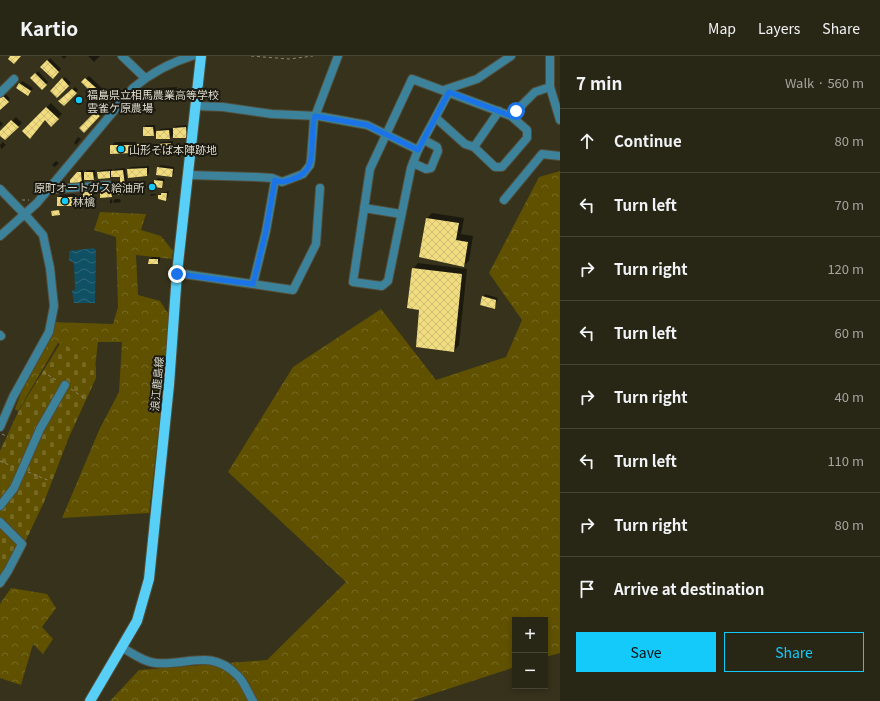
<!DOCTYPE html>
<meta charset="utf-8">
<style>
body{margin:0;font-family:Georgia,"Noto Sans JP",serif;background:#343222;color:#f1f3f6}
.controls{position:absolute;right:12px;bottom:12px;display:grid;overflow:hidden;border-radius:0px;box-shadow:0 2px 6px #0003}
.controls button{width:36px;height:36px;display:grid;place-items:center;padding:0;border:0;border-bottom:1px solid #444334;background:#282615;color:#f1f3f6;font:20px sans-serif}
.stop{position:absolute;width:12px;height:12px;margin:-9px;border:3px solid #1a73e8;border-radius:50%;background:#fff}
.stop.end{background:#1a73e8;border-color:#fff;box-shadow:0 1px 4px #0008}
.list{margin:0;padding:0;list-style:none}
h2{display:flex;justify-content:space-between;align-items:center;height:52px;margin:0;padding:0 16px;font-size:17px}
h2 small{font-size:13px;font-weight:400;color:#a5a5a0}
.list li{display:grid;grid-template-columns:26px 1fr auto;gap:12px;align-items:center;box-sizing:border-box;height:64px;padding:0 16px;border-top:1px solid #444334}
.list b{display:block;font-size:15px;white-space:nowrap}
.list em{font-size:13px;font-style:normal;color:#a5a5a0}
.actions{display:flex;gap:8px;padding:12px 16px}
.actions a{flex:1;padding:9px 0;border:1px solid #13cafb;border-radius:0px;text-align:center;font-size:14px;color:#13cafb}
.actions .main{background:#13cafb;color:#111}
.icon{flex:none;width:22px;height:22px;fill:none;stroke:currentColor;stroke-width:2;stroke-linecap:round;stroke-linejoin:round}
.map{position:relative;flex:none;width:560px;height:645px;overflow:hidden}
header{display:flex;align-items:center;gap:24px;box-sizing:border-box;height:56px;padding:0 20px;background:#282615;border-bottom:1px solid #444334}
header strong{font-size:19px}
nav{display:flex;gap:22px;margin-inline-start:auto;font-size:14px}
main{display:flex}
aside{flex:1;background:#282615}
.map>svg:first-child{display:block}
.forest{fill:url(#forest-crowns)}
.cemetery{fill:url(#cemetery-stones)}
.water{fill:url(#water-waves)}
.shadow{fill:#0007}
.building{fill:url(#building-cross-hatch)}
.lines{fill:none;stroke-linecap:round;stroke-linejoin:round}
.minor-casing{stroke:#514d38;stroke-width:10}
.major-casing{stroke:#514d38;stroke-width:12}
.path{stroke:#8b8876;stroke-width:1;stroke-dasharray:3 3;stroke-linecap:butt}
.minor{stroke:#3d829b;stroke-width:8}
.major{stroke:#58cff7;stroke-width:10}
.route{stroke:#1a73e8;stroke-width:5}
.poi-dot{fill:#13cafb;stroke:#1c1910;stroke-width:1.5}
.labels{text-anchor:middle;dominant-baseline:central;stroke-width:4;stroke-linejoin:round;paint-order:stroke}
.poi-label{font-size:11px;fill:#dcdacd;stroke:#1c1910;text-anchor:start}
.street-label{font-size:11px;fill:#dcdacd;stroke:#1c1910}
</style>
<header>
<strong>Kartio</strong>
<nav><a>Map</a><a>Layers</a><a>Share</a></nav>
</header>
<main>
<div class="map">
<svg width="560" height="645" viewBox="0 0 560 645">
<defs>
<pattern id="forest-crowns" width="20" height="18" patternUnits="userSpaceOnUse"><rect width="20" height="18" fill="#5f5100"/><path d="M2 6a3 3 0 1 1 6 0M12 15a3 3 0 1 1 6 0" fill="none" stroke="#756924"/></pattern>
<pattern id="cemetery-stones" width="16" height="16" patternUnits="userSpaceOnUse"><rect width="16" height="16" fill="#5f5100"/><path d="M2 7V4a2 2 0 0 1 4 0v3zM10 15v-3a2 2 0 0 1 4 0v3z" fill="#756924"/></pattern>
<pattern id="water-waves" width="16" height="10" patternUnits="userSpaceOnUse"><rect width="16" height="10" fill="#0f5064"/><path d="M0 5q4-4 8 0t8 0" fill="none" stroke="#316979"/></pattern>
<pattern id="building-cross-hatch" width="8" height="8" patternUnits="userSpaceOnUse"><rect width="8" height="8" fill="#f1dd80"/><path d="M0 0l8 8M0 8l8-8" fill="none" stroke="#cebe73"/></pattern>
</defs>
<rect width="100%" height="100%" fill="#36321c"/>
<!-- forest -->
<g class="forest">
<path d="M560 115V597L545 601V564H515V611L411 645H110L139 614 267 604 346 526 228 416 293 311 381 253 436 324 506 301 522 264 489 217 539 121Z"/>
<path d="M100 156 146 158 141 174 161 180 173 195 172 203 136 199 138 239 160 245 169 259 160 363 149 457 62 462 100 372 119 336 122 286H98L95 312 58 287 18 355 15 353 48 266 113 268 118 251 116 181 94 174Z"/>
<path d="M11 532 47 538 56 552 42 571 53 583 43 598 33 588 21 629 0 622V548Z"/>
</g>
<!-- cemetery -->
<path class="cemetery" d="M61 286 96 310V322L69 381 44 446 18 501 0 533V395L19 354Z"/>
<!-- water -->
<path class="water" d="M94 192 96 195 95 247H74L72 235 75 233 74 209 73 206 69 205V195Z"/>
<!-- shadow -->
<g class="shadow">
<path d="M61 0H67L64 3Z"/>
<path d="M88 0H100L94 6Z"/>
<path d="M50 2 61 13 53 22 42 11Z"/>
<path d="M38 15 48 26 42 32 31 22Z"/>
<path d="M89 20 104 34 97 41 82 26Z"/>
<path d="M65 21 71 27 57 40 51 35Z"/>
<path d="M22 25 33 32 28 39 17 32Z"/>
<path d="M75 31 78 34 64 49 60 45Z"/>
<path d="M177 31V39L175 41 157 34 160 32Z"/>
<path d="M5 37 10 43 0 53V43Z"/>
<path d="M151 44V49L148 52 133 47 135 45Z"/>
<path d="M51 47 62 58 51 69 45 63 23 75Z"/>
<path d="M151 53H156V55L150 56Z"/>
<path d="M98 54 102 57 84 76 80 72Z"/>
<path d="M125 54H129V56L125 57Z"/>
<path d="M16 61 22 67 5 83 0 76Z"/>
<path d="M0 65 3 68 0 71Z"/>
<path d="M146 69H155L156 77 160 73 172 72V74L176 70 188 69 189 78 186 81 174 78 170 82 157 75 153 79 144 72Z"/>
<path d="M78 81 81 83 76 89 74 87Z"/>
<path d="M173 85V94L171 96 158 88 161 86Z"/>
<path d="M3 86 6 89 1 93 0 89Z"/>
<path d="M115 86H136V93L132 97 111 90Z"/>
<path d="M56 105 59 107 55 111 52 109Z"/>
<path d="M161 109 174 111V117L171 120 158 112Z"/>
<path d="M149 110V117L147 119 128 113 131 111Z"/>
<path d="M125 112 127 126 124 129 127 128V135L124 138H116L115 132 121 129V120L112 118 110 121 98 116 101 114 112 113V116L115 113Z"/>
<path d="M81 114H83L84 118 87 114H95L96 120 93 123H84L81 127 71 124Z"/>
<path d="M158 122 165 123 161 131 155 125Z"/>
<path d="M137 130 138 138 134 139 133 131Z"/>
<path d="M103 133H114V138L111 140 101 136Z"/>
<path d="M86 134H94V140L91 142 83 143 84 148 81 150H76V146L73 149H58V141L60 139 75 138V143L78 141 84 140V136Z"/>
<path d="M169 135 168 141 166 143 159 139 162 137Z"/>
<path d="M151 138H156V139L150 140Z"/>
<path d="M112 143V146L115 143H120L121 146 114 147V145L110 148V144Z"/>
<path d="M86 146H91V148L85 149Z"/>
<path d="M432 157 464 162 461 178 473 180 469 205 463 210 427 162Z"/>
<path d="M152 201H160V205L158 207 150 203Z"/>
<path d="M418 207 467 213 459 289 454 295 420 253 413 213Z"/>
<path d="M485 238 498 242 494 252 481 249Z"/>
</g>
<!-- building -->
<g class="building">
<path d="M10 0H21L14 8 8 3Z"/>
<path d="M47 4 59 16 53 23 40 11Z"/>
<path d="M35 17 47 29 42 34 30 22Z"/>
<path d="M62 22 69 30 57 42 50 35Z"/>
<path d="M85 22 102 37 97 42 81 26Z"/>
<path d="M19 27 31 35 28 40 16 32Z"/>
<path d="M72 33 77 37 64 50 58 45Z"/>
<path d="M175 33V42H157L156 34Z"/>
<path d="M2 39 9 46 0 54V41Z"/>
<path d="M149 46V53H134L132 47Z"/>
<path d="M46 51 59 63 51 71 45 64 30 83 22 75Z"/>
<path d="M95 56 100 60 84 77 79 72Z"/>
<path d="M11 64 19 71 5 84 0 80V75Z"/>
<path d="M143 71H153L154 80H143Z"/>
<path d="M186 71 187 82H173V72Z"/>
<path d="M169 74 170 83H156V75Z"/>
<path d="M171 87V97H158L157 88Z"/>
<path d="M137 88H143L144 94H137Z"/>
<path d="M110 89H132V97L110 98Z"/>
<path d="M157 111 173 113 172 121 156 119Z"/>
<path d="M147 112V120L128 122 127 113Z"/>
<path d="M123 114 125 129H120V121H111V115Z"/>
<path d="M110 115V122L98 123 97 116Z"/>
<path d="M77 116H81L82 128 70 129V124Z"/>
<path d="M84 116H93L94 124H84Z"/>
<path d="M154 124 163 125 162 132 154 131Z"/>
<path d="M124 130V139H115L114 131Z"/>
<path d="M100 135H111L112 141 100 142Z"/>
<path d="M83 136H92V143L83 144Z"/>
<path d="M161 137H167L166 145 158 143V139H161Z"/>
<rect x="57" y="141" width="16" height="9"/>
<path d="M81 142V151H75V143Z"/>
<path d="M59 154 60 159 52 160 51 155Z"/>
<path d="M426 162 459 167 456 184 468 186 464 211 419 201Z"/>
<path d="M149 203H158V208H148Z"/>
<path d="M412 212 462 218 454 296 416 291 419 254 407 252Z"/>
<path d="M482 240 496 244 495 253 480 249Z"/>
</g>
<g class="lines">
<defs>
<g id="minor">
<path d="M122 0 145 22"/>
<path d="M550 0V31L560 64"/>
<path d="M444 34 477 23 511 0"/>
<path d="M449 36 418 94 411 112 388 225 382 230 353 226 370 113 412 23 511 60 535 36 550 31"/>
<path d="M0 37 14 23"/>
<path d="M196 50 223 51 272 58 318 60 367 69 418 94"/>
<path d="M436 62 465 88 474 91 495 111H502L527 82V74L511 60"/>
<path d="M474 91 499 55"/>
<path d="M413 107 426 113 431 112 438 95 437 91 424 84"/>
<path d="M188 119 256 121 272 122 282 126 303 118 310 109 311 103 314 63 338 0"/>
<path d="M50 131 57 133 108 129"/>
<path d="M0 133 30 164 43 179 50 212 54 250 49 276 13 341 0 371"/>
<path d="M504 144 542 98 560 100"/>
<path d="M364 152 401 158"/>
<path d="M0 180 37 147 133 32C151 17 169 7 192 0"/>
<path d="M177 217 293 234 316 188 320 132"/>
<path d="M253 228 266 175 275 124"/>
<path d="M0 279 1 280"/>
<path d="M0 450 14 432 40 373 65 329"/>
<path d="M0 466 22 488 8 515 0 527"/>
<path d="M123 592C133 598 144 606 156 607 188 610 210 592 237 619 244 625 248 637 253 645"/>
</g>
<path id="major" d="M90 645 137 565 149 523 169 329 177 217 201 0"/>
</defs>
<!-- minor casing -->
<use href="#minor" class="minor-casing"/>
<!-- major casing -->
<use href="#major" class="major-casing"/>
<!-- path -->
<g class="path">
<path d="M251 0 289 3 313 0"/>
<path d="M22 144H29"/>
<path d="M43 316 58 325"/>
<path d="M71 333 84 342"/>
<path d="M2 378 8 381"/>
<path d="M0 405 14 411"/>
<path d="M28 416 50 425"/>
</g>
<!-- minor -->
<use href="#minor" class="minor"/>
<!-- major -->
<use href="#major" class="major"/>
</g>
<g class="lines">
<!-- route -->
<path class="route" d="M177 218 253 228 266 175 275 124C282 127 287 125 293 123 321 115 308 81 315 60L367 69 418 94 449 36 511 60 516 55"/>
</g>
<!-- markers -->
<g class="poi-dot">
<circle cx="79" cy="44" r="4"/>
<circle cx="121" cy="93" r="4"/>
<circle cx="152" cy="131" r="4"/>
<circle cx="65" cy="145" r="4"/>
</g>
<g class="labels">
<!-- poi labels -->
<g class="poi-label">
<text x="87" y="38">福島県立相馬農業高等学校<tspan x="87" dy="13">雲雀ケ原農場</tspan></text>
<text x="129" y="93">山形そば本陣跡地</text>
<text x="144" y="131" text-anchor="end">原町オートガス給油所</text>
<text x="73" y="145">林檎</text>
</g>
<!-- street labels -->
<g class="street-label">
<text transform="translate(156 328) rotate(-85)">浪江鹿島線</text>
</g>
</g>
</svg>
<div class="controls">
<button>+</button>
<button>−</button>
</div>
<div class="stop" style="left:516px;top:55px"></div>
<div class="stop end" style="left:177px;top:218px"></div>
</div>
<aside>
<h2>7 min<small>Walk · 560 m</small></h2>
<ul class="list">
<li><svg class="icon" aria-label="ahead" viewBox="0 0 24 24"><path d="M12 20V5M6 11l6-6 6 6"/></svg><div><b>Continue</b></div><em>80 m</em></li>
<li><svg class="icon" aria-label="left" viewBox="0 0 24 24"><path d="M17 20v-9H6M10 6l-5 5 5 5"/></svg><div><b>Turn left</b></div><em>70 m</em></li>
<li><svg class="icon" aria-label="right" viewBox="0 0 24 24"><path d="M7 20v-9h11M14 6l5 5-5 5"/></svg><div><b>Turn right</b></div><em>120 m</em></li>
<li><svg class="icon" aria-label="left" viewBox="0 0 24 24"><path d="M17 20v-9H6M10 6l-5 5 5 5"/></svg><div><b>Turn left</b></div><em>60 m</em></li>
<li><svg class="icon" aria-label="right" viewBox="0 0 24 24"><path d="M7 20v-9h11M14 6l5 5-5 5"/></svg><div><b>Turn right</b></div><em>40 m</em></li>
<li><svg class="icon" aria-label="left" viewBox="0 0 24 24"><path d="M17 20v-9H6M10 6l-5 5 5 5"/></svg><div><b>Turn left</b></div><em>110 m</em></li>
<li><svg class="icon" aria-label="right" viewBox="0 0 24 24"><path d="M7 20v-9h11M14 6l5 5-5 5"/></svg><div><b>Turn right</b></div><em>80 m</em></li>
<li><svg class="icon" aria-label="arrive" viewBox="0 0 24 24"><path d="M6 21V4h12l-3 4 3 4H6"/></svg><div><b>Arrive at destination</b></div></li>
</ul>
<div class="actions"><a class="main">Save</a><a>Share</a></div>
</aside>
</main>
